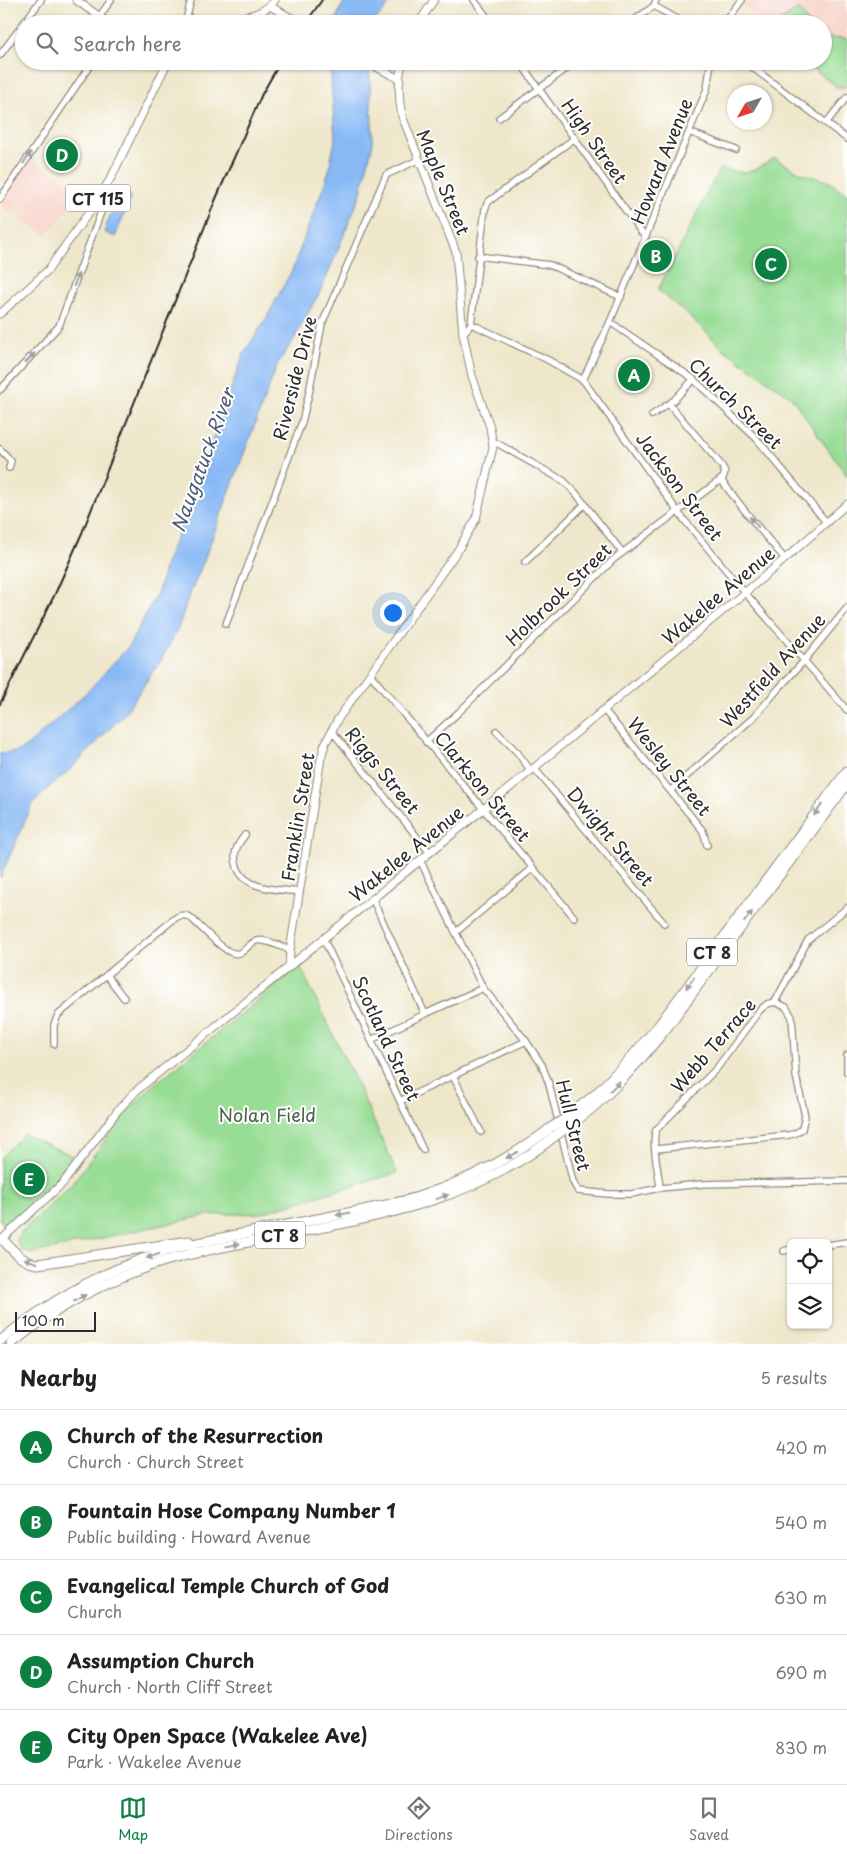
<!DOCTYPE html>
<meta charset="utf-8">
<style>
body{margin:0;font-family:"Playpen Sans",sans-serif;background:#f6f6f6;color:#222}
.controls{position:absolute;right:15px;bottom:15px;display:grid;overflow:hidden;border-radius:8px;box-shadow:0 1px 4px #0004}
.controls button{width:45px;height:45px;display:grid;place-items:center;padding:0;border:0;border-bottom:1px solid #e0e0e0;background:#fff;color:#222;font:25px sans-serif}
.compass{position:absolute;left:727px;top:85px;width:45px;height:45px;border-radius:50%;background:#fff;box-shadow:0 1px 4px #0004;rotate:231deg}
.scale{position:absolute;left:15px;bottom:12px;width:81px;box-sizing:border-box;padding-left:5px;border:2px solid #2b2b2b;border-top:0;font-size:14px;line-height:18px;white-space:nowrap;color:#2b2b2b;-webkit-text-stroke:4px #fff;paint-order:stroke}
.you{position:absolute;left:392px;top:612px;width:18px;height:18px;margin:-12px;border:4px solid #fff;border-radius:50%;background:#1a73e8;box-shadow:0 0 0 8px #1a73e833}
.badge{display:grid;place-items:center;width:32px;height:32px;border-radius:50%;background:#0b8043;color:#fff;font-size:16px;font-weight:700}
.pin{position:absolute;translate:-50% -50%;border:2px solid #fff;box-shadow:0 1px 5px #0006}
.list{margin:0;padding:0;list-style:none}
h2{display:flex;justify-content:space-between;align-items:center;height:65px;margin:0;padding:0 20px;font-size:21px}
h2 small{font-size:16px;font-weight:400;color:#767676}
.list li{display:grid;grid-template-columns:32px 1fr auto;gap:15px;align-items:center;box-sizing:border-box;height:75px;padding:0 20px;border-top:1px solid #e0e0e0}
.list b{display:block;font-size:19px;white-space:nowrap}
.list p{margin:0;font-size:16px;white-space:nowrap;color:#767676}
.list em{font-size:16px;font-style:normal;color:#767676}
.icon{flex:none;width:28px;height:28px;fill:none;stroke:currentColor;stroke-width:2;stroke-linecap:round;stroke-linejoin:round}
.map{position:relative;flex:none;width:847px;height:1344px;overflow:hidden}
.search{position:absolute;background:#fff;box-shadow:0 1px 4px #0004;left:15px;right:15px;top:15px;height:55px;display:flex;align-items:center;gap:12px;box-sizing:border-box;padding:0 18px;border-radius:28px;color:#767676;font-size:19px}
.sheet{height:440px;background:#fff}
nav{display:flex;justify-content:space-around;align-items:center;box-sizing:border-box;height:70px;border-top:1px solid #e0e0e0;background:#fff;font-size:14px;color:#767676}
nav a{display:grid;justify-items:center;gap:2px}
nav .on{color:#0b8043}
.map>svg:first-child{display:block}
.built{fill:#f7d1c6}
.green{fill:#98dd95;stroke:#628460}
.water{fill:#89b9f5;stroke:#5a7290}
.lines{fill:none;stroke-linecap:round;stroke-linejoin:round}
.minor-casing{stroke:#8d897b;stroke-width:8}
.major-casing{stroke:#8d897b;stroke-width:9}
.highway-casing{stroke:#8d897b;stroke-width:11}
.minor{stroke:#fff;stroke-width:5.5}
.major{stroke:#fff;stroke-width:7}
.highway{stroke:#fff;stroke-width:9}
.rail{stroke:#2b2b2b;stroke-width:2}
.highway-bridge-casing{stroke:#8d897b;stroke-width:11;stroke-linecap:butt}
.highway-bridge{stroke:#fff;stroke-width:9}
.oneway{fill:#a0a0a0}
.labels{text-anchor:middle;dominant-baseline:central;stroke-width:4;stroke-linejoin:round;paint-order:stroke}
.shield{fill:#fff;stroke:#6b6b6b;stroke-width:1}
.shield-label{font-size:16px;font-weight:bold;fill:#2b2b2b}
.street-label{font-size:18px;fill:#2b2b2b;stroke:#fff}
.park-label{font-size:18px;fill:#4c604b;stroke:#fff}
.water-label{font-size:19px;font-style:italic;fill:#4c5d72;stroke:#fff}
</style>
<div class="map">
<svg width="847" height="1344" viewBox="0 0 847 1344">
<rect width="100%" height="100%" fill="#fff"/>
<filter id="ink" filterUnits="userSpaceOnUse"><feTurbulence type="fractalNoise" baseFrequency=".02" numOctaves="2"/><feDisplacementMap in="SourceGraphic" scale="10" xChannelSelector="R" yChannelSelector="G"/><feConvolveMatrix kernelMatrix="1 2 1 2 8 2 1 2 1" color-interpolation-filters="sRGB"/></filter>
<filter id="wash" filterUnits="userSpaceOnUse"><feTurbulence type="fractalNoise" baseFrequency=".0096" numOctaves="4" result="noise"/><feDisplacementMap in="SourceGraphic" scale="20" xChannelSelector="R" yChannelSelector="G"/><feGaussianBlur stdDeviation="1.12" result="paint"/><feColorMatrix in="noise" values="0 0 0 0 0 0 0 0 0 0 0 0 0 0 0 0 0 1.4 0 .05"/><feComposite in="paint" operator="in"/></filter>
<g filter="url(#wash)">
<rect width="100%" height="100%" fill="#efe7cb"/>
<!-- built -->
<g class="built">
<path d="M749 0H847V92L844 96 802 63 803 61H823V24H766L744 6Z"/>
<path d="M29 156 81 193 46 236 0 204V199Z"/>
</g>
<!-- green -->
<g class="green">
<path d="M799 9 809 24H781L779 21Z"/>
<path d="M832 38 847 39V84L845 87H838L804 62 823 61V39Z"/>
<path d="M774 158 801 173 828 181 847 194V476L791 397 722 348 698 324 658 290 720 168C747 175 751 174 774 158Z"/>
<path d="M300 966 358 1086 397 1173 261 1213 208 1215 30 1254 22 1251 17 1241 20 1233 71 1185 128 1110 154 1085Z"/>
<path d="M24 1134 75 1157 54 1183 7 1228 0 1220V1158Z"/>
</g>
<!-- water -->
<g class="water">
<path d="M346 0H391C387 10 379 15 373 24H334L340 9Z"/>
<path d="M330 61H369L373 143 360 196 322 288 291 344 278 363 199 573 187 601 179 626 161 660 125 713 72 768 50 786 32 805 0 878V753L15 752 26 747 88 691 129 646 159 589 165 564 180 528 244 353 265 321 293 268 328 174 335 140Z"/>
<path d="M119 191 131 197 115 237 104 232Z"/>
</g>
</g>
<g filter="url(#ink)">
<g class="lines">
<defs>
<g id="minor">
<path d="M474 0 492 24"/>
<path d="M654 6 686 24"/>
<path d="M99 17 111 0"/>
<path d="M185 24 191 0"/>
<path d="M629 24 654 6 656 0"/>
<path d="M724 24 742 0"/>
<path d="M0 55 41 0"/>
<path d="M519 61 641 232 646 236"/>
<path d="M744 61 847 139"/>
<path d="M499 118 577 61"/>
<path d="M826 123 847 97"/>
<path d="M689 132 736 150"/>
<path d="M0 199 93 61"/>
<path d="M478 256 550 265 621 297"/>
<path d="M610 322 692 378 756 438 827 523"/>
<path d="M471 324 485 209 488 202 575 138"/>
<path d="M463 334 471 324 476 326 548 360 583 380 681 516 741 588 847 710"/>
<path d="M583 380 610 322 707 89 711 61"/>
<path d="M0 390 59 326 101 212 97 201"/>
<path d="M652 415 674 400 693 380"/>
<path d="M493 441 564 481 575 492 622 552"/>
<path d="M0 449 11 461 9 468"/>
<path d="M721 480 752 520 785 559"/>
<path d="M525 562 585 504"/>
<path d="M226 624 302 422 309 393 322 324 386 175 418 160"/>
<path d="M370 674 574 917"/>
<path d="M604 710 703 831 707 845"/>
<path d="M331 730 430 853"/>
<path d="M496 731 517 752 531 771"/>
<path d="M426 742 459 712 614 559 723 478 725 472 722 466 669 404"/>
<path d="M534 768 664 923"/>
<path d="M671 790 754 717 780 687 804 661 847 608"/>
<path d="M245 835C238 844 233 851 236 863 242 891 278 889 300 892"/>
<path d="M420 860 483 988 526 1041 542 1065 549 1084 573 1182 578 1191 609 1194H631L660 1188 702 1184 847 1181"/>
<path d="M373 900 425 1014"/>
<path d="M456 932 533 868"/>
<path d="M324 940 423 1150"/>
<path d="M107 976 124 998"/>
<path d="M775 1002 808 940 847 908"/>
<path d="M371 1040 425 1014 483 988"/>
<path d="M54 1044V1025L58 1015 174 919C179 915 185 914 191 918 200 926 223 951 233 953 244 956 247 944 256 941 265 938 281 947 290 950"/>
<path d="M847 1055V1072"/>
<path d="M453 1076 481 1132"/>
<path d="M400 1101 526 1041"/>
<path d="M656 1149 789 1135 796 1133 802 1129 805 1116 796 1076 792 1017 786 1007 775 1002 767 1004 759 1011 717 1068 656 1130C651 1143 659 1174 660 1188"/>
<path d="M828 1245 847 1242"/>
<path d="M784 1251 791 1249"/>
</g>
<g id="major">
<path d="M76 0 110 24"/>
<path d="M270 6 302 24"/>
<path d="M218 24C236 18 264 16 275 0"/>
<path d="M418 24 434 0"/>
<path d="M365 61 399 79"/>
<path d="M0 314 48 270 97 201 112 176 168 61"/>
<path d="M289 967 290 950 321 758 325 744 338 719 458 550 476 519 493 447 490 427 472 376 463 334 456 252 402 116C398 97 398 80 402 61"/>
<path d="M0 1241 63 1183 118 1110 136 1091 534 768 785 559 847 504"/>
</g>
<g id="highway">
<path d="M563 1120 597 1093 628 1061 659 1025 847 771"/>
<path d="M565 1129C604 1102 635 1067 665 1030L847 784"/>
<path d="M2 1239C13 1250 22 1263 38 1264L189 1241"/>
<path d="M0 1341C44 1305 94 1276 148 1257 181 1245 217 1239 251 1232 283 1226 316 1219 348 1213 371 1208 395 1204 418 1197 467 1181 512 1158 552 1127"/>
<path d="M11 1344C52 1310 101 1283 152 1265 185 1254 220 1247 254 1241 358 1220 470 1205 555 1136"/>
</g>
</defs>
<!-- minor casing -->
<use href="#minor" class="minor-casing"/>
<!-- major casing -->
<use href="#major" class="major-casing"/>
<!-- highway casing -->
<use href="#highway" class="highway-casing"/>
<!-- minor -->
<use href="#minor" class="minor"/>
<!-- major -->
<use href="#major" class="major"/>
<!-- highway -->
<use href="#highway" class="highway"/>
<!-- rail -->
<g class="rail">
<path d="M305 24 322 0"/>
<path d="M0 704 55 594 82 533 215 201 262 94 281 61"/>
</g>
<defs>
<g id="highway-bridge">
<path d="M552 1127 563 1120"/>
<path d="M555 1136 565 1129"/>
</g>
</defs>
<!-- highway-bridge casing -->
<use href="#highway-bridge" class="highway-bridge-casing"/>
<!-- highway-bridge -->
<use href="#highway-bridge" class="highway-bridge"/>
</g>
<!-- one-way arrows -->
<defs><path id="oneway-solid" d="M-6-.8H1V-3.2L6.5 0L1 3.2V.8H-6Z" transform="scale(1.25)"/></defs>
<g class="oneway">
<use href="#oneway-solid" transform="translate(27 158) rotate(-56)"/>
<use href="#oneway-solid" transform="translate(76 280) rotate(-70)"/>
<use href="#oneway-solid" transform="translate(30 358) rotate(-47)"/>
<use href="#oneway-solid" transform="translate(754 522) rotate(-130)"/>
<use href="#oneway-solid" transform="translate(818 810) rotate(127)"/>
<use href="#oneway-solid" transform="translate(748 917) rotate(-53)"/>
<use href="#oneway-solid" transform="translate(690 983) rotate(126)"/>
<use href="#oneway-solid" transform="translate(615 1086) rotate(-45)"/>
<use href="#oneway-solid" transform="translate(512 1155) rotate(150)"/>
<use href="#oneway-solid" transform="translate(442 1197) rotate(-20)"/>
<use href="#oneway-solid" transform="translate(343 1214) rotate(169)"/>
<use href="#oneway-solid" transform="translate(233 1245) rotate(-11)"/>
<use href="#oneway-solid" transform="translate(153 1256) rotate(162)"/>
<use href="#oneway-solid" transform="translate(31 1261) rotate(-161)"/>
<use href="#oneway-solid" transform="translate(80 1298) rotate(-29)"/>
</g>
</g>
<g class="labels">
<!-- shield labels -->
<g class="shield">
<rect x="65.5" y="184.5" width="65" height="27" rx="4"/>
<rect x="687" y="938.5" width="50" height="27" rx="4"/>
<rect x="255" y="1221.5" width="50" height="27" rx="4"/>
</g>
<g class="shield-label">
<text x="98" y="198">CT 115</text>
<text x="712" y="952">CT 8</text>
<text x="280" y="1235">CT 8</text>
</g>
<!-- street labels -->
<g class="street-label">
<text transform="translate(595 141) rotate(55)">High Street</text>
<text transform="translate(661 161) rotate(-68)">Howard Avenue</text>
<text transform="translate(444 182) rotate(68)">Maple Street</text>
<text transform="translate(294 378) rotate(-76)">Riverside Drive</text>
<text transform="translate(736 403) rotate(44)">Church Street</text>
<text transform="translate(680 486) rotate(53)">Jackson Street</text>
<text transform="translate(558 594) rotate(-44)">Holbrook Street</text>
<text transform="translate(718 595) rotate(-40)">Wakelee Avenue</text>
<text transform="translate(772 670) rotate(-48)">Westfield Avenue</text>
<text transform="translate(670 766) rotate(51)">Wesley Street</text>
<text transform="translate(383 770) rotate(51)">Riggs Street</text>
<text transform="translate(483 786) rotate(50)">Clarkson Street</text>
<text transform="translate(297 817) rotate(-81)">Franklin Street</text>
<text transform="translate(611 836) rotate(50)">Dwight Street</text>
<text transform="translate(406 853) rotate(-39)">Wakelee Avenue</text>
<text transform="translate(387 1038) rotate(65)">Scotland Street</text>
<text transform="translate(713 1045) rotate(-49)">Webb Terrace</text>
<text transform="translate(574 1125) rotate(76)">Hull Street</text>
</g>
<!-- park labels -->
<g class="park-label">
<text x="267" y="1114">Nolan Field</text>
</g>
<!-- water labels -->
<g class="water-label">
<text transform="translate(202 460) rotate(-70)">Naugatuck River</text>
</g>
</g>
</svg>
<div class="controls">
<button><svg class="icon" aria-label="locate" viewBox="0 0 24 24"><circle cx="12" cy="12" r="6"/><path d="M12 2v4M12 18v4M2 12h4M18 12h4"/></svg></button>
<button><svg class="icon" aria-label="layers" viewBox="0 0 24 24"><path d="M12 4l9 5-9 5-9-5zM3 14l9 5 9-5"/></svg></button>
</div>
<svg class="compass" viewBox="-18 -18 36 36"><path d="M0-13l5 13h-10z" fill="#e53935"/><path d="M0 13l5-13h-10z" fill="#767676"/></svg>
<div class="scale">100 m</div>
<div class="you"></div>
<div class="pin badge" style="left:634px;top:375px">A</div>
<div class="pin badge" style="left:656px;top:256px">B</div>
<div class="pin badge" style="left:771px;top:264px">C</div>
<div class="pin badge" style="left:62px;top:155px">D</div>
<div class="pin badge" style="left:29px;top:1179px">E</div>
<div class="search"><svg class="icon" aria-label="search" viewBox="0 0 24 24"><circle cx="10" cy="10" r="6"/><path d="M15 15l6 6"/></svg>Search here</div>
</div>
<section class="sheet">
<h2>Nearby<small>5 results</small></h2>
<ul class="list">
<li><span class="badge">A</span><div><b>Church of the Resurrection</b><p>Church · Church Street</p></div><em>420 m</em></li>
<li><span class="badge">B</span><div><b>Fountain Hose Company Number 1</b><p>Public building · Howard Avenue</p></div><em>540 m</em></li>
<li><span class="badge">C</span><div><b>Evangelical Temple Church of God</b><p>Church</p></div><em>630 m</em></li>
<li><span class="badge">D</span><div><b>Assumption Church</b><p>Church · North Cliff Street</p></div><em>690 m</em></li>
<li><span class="badge">E</span><div><b>City Open Space (Wakelee Ave)</b><p>Park · Wakelee Avenue</p></div><em>830 m</em></li>
</ul>
</section>
<nav>
<a class="on"><svg class="icon" aria-label="map" viewBox="0 0 24 24"><path d="M3 6l6-2 6 2 6-2v14l-6 2-6-2-6 2zM9 4v14M15 6v14"/></svg>Map</a>
<a><svg class="icon" aria-label="directions" viewBox="0 0 24 24"><path d="M12 3l9 9-9 9-9-9zM9 14v-3h6M13 9l2 2-2 2"/></svg>Directions</a>
<a><svg class="icon" aria-label="saved" viewBox="0 0 24 24"><path d="M7 4h10v16l-5-4-5 4z"/></svg>Saved</a>
</nav>
